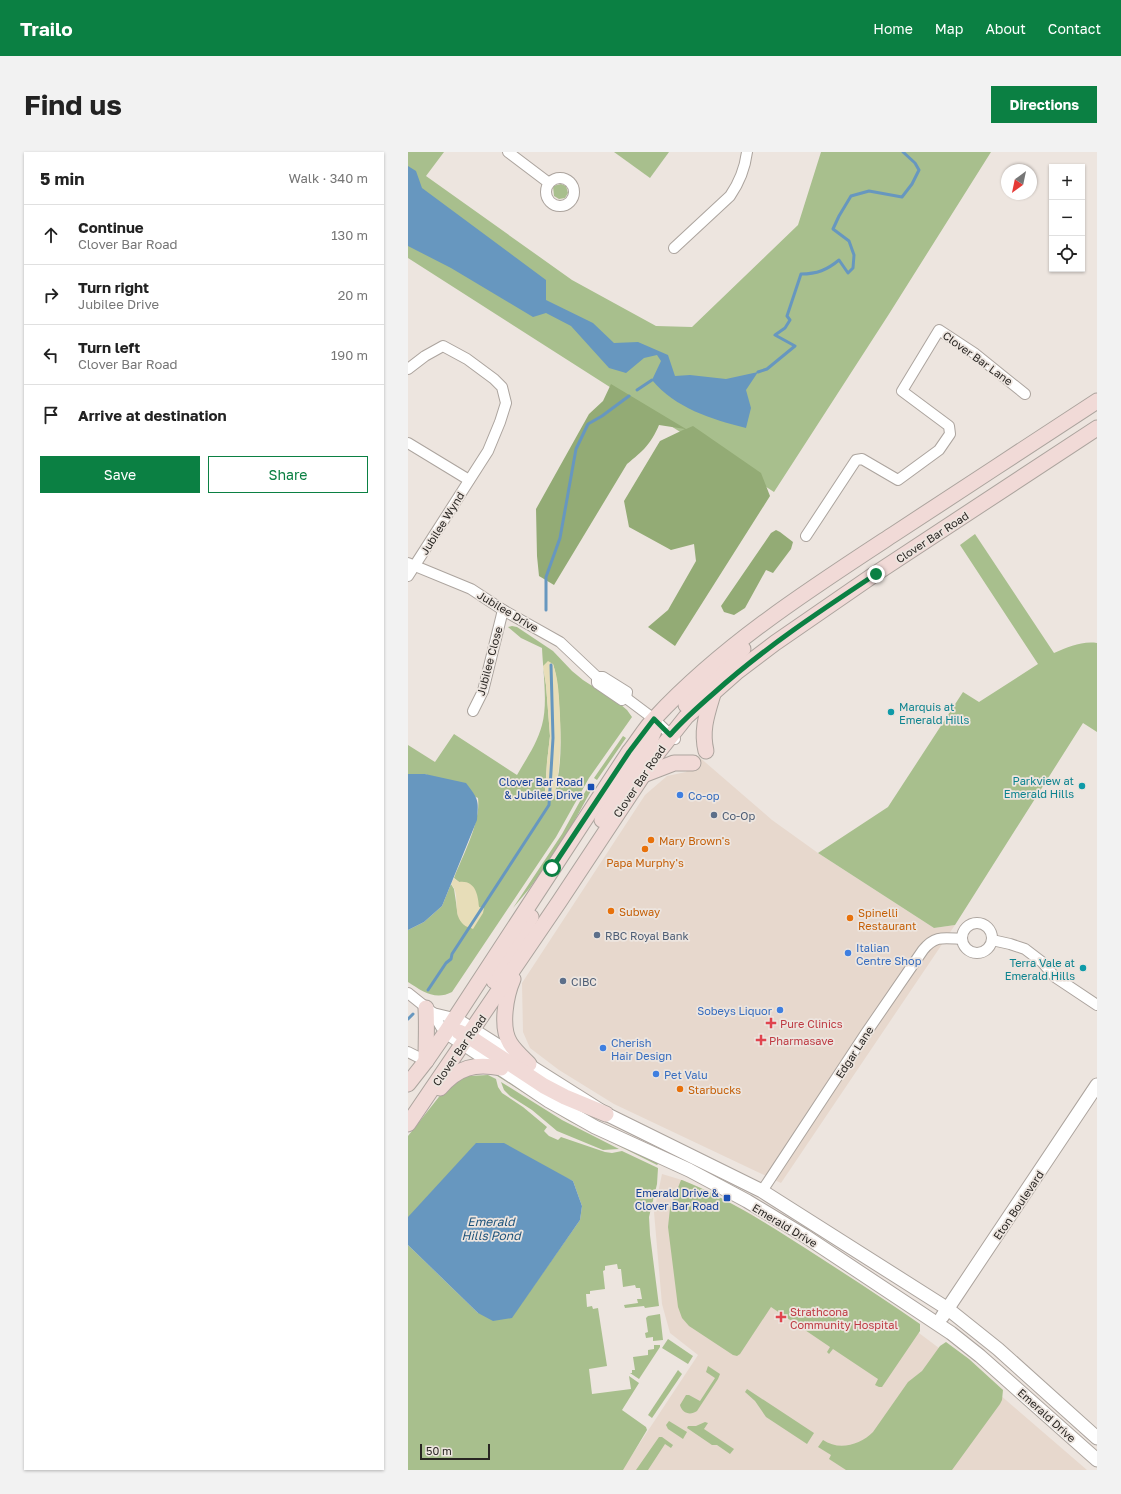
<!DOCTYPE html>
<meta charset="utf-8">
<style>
body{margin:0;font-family:"Golos Text",sans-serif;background:#f2f2f2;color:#222}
.controls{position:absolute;right:12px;top:12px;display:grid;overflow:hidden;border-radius:0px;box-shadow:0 1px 3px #0004}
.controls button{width:36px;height:36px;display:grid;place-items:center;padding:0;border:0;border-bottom:1px solid #e0e0e0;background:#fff;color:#222;font:20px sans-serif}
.compass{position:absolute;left:593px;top:12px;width:36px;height:36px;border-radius:50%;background:#fff;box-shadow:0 1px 3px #0004;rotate:213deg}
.scale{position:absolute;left:12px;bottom:10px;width:70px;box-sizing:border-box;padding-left:4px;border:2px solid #292623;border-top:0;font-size:11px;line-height:14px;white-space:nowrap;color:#292623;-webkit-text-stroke:3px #ede5df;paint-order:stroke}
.stop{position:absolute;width:12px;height:12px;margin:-9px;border:3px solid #0b8043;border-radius:50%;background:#fff}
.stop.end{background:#0b8043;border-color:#fff;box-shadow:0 1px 4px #0008}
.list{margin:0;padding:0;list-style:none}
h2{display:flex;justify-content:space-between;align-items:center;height:52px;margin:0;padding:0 16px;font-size:17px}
h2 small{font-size:13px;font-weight:400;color:#767676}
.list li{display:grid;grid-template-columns:26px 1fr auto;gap:12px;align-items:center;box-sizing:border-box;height:60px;padding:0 16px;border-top:1px solid #e0e0e0}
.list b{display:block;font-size:15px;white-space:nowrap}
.list p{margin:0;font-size:13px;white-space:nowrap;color:#767676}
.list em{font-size:13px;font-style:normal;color:#767676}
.actions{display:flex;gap:8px;padding:12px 16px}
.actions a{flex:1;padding:9px 0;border:1px solid #0b8043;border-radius:0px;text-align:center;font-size:14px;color:#0b8043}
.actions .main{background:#0b8043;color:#fff}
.icon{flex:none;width:22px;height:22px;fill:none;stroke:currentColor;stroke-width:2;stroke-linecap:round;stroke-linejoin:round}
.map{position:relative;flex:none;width:689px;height:1318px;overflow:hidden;border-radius:0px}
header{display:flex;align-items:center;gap:24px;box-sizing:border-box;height:56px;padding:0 20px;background:#0b8043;color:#fff}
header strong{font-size:19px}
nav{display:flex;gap:22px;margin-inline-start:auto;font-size:14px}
.intro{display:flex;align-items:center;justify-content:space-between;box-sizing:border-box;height:96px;padding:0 24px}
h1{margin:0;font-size:28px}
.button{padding:10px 18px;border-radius:0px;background:#0b8043;color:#fff;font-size:14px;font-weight:700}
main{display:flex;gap:24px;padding:0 24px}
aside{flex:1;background:#fff;border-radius:0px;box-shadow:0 1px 3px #0004}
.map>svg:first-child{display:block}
.built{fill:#e7d8cd}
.green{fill:#a8bf8d;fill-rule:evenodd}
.forest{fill:#93ab75}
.sand{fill:#e7ddb8}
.water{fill:#6797bf}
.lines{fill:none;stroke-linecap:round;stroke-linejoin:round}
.stream{stroke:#6797bf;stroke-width:3}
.minor-casing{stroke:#aca49e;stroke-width:12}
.tertiary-casing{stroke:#aca49e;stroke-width:15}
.secondary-casing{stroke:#aca49e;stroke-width:17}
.minor{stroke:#fff;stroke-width:10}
.tertiary{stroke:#fff;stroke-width:13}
.secondary{stroke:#f1dad7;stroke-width:15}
.route{stroke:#0b8043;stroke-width:5}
.culture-dot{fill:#0f9aa8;stroke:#ede5df;stroke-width:1.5}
.transit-dot{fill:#1a4fb4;stroke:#ede5df;stroke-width:1.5}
.shop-dot{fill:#3f7fe0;stroke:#ede5df;stroke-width:1.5}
.service-dot{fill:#5c6f8a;stroke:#ede5df;stroke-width:1.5}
.food-dot{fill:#e8710a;stroke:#ede5df;stroke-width:1.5}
.health-dot{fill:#e0444e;stroke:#ede5df;stroke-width:1.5}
.labels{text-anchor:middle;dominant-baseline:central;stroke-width:3.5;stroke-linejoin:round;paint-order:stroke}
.street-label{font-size:11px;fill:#292623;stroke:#ede5df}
.culture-label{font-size:11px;fill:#0d838f;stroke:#ede5df;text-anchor:end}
.transit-label{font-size:11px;fill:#164399;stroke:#ede5df;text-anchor:end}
.shop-label{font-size:11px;fill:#366cbe;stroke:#ede5df;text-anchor:start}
.service-label{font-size:11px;fill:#4e5e75;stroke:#ede5df;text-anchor:start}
.food-label{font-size:11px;fill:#c56008;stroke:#ede5df;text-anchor:start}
.health-label{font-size:11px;fill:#be3a42;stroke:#ede5df;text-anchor:start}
.water-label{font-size:12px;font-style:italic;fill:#1c527a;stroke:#ede5df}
</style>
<header>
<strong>Trailo</strong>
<nav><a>Home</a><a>Map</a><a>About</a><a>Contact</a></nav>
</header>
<div class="intro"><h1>Find us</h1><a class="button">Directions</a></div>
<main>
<aside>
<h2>5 min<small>Walk · 340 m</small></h2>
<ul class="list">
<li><svg class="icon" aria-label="ahead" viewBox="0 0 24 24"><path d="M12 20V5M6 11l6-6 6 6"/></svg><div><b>Continue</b><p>Clover Bar Road</p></div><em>130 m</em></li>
<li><svg class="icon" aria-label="right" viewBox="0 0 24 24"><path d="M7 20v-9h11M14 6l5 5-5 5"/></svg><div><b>Turn right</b><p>Jubilee Drive</p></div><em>20 m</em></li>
<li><svg class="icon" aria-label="left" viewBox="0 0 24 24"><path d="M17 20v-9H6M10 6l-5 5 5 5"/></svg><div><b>Turn left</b><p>Clover Bar Road</p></div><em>190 m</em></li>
<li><svg class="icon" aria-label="arrive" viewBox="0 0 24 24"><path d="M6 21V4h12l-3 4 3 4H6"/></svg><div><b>Arrive at destination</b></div></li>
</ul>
<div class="actions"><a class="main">Save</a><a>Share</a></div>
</aside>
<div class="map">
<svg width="689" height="1318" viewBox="0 0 689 1318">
<rect width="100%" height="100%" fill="#ede5df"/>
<!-- built -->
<g class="built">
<path d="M290 604 364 668 410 701 526 776 547 773 373 1031 206 952 151 918 122 896 115 880 114 831 237 643 259 624 278 620Z"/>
<path d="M254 1022 274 1028 293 1036 343 1062 507 1178 584 1236 679 1318H214L290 1203 262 1181 254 1152 246 1060Z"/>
</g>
<!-- green -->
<g class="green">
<path d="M0 0H36L18 24 164 128 248 174 284 175 390 73 413 0H583L481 162 366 340 0 106Z"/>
<path d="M206 0H261L242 26Z"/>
<path d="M153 32 158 34 160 41 157 46 151 47 146 44 145 34Z"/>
<path d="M567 382 646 501C661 495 673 489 689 491V580L675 571 547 773 526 776 410 701 480 655 555 540 571 550 630 512 552 393Z"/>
<path d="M104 474 109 475 145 499 164 519 175 528 212 552 219 558 224 565 181 626 148 685 44 840C27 849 14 839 0 830V778L16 770 34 754 43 732 46 737 50 764 71 755 54 730H51L46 726C55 703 73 670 70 646L17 622H0V593L27 610 46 582 109 623C118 607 129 592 134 573 140 552 135 519 134 496L113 486 100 475ZM145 512C149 525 150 538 151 552 153 582 155 616 145 645L137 641 139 610 142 584 138 533 135 514Z"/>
<path d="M215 584 218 586 189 628 186 626Z"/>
<path d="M182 631 185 635 163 675 142 708 121 737 105 756 154 682Z"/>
<path d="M87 920 249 1010 250 1012 249 1013 161 969 86 922Z"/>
<path d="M60 921 61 924 80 923 88 927 90 935 94 941 115 955 139 975 136 979 141 984 150 988 153 985 197 1000 204 1001 214 999 250 1016 249 1032 241 1065 242 1083 251 1154 237 1156 236 1154 217 1156 216 1153 230 1151 229 1147H234L232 1136H228L227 1133 215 1135 213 1117H210L209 1112 197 1114V1118L195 1119 197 1137 182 1139V1142H178L179 1155 184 1154 185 1157 190 1156 199 1214 181 1217 184 1242 223 1237 221 1224 231 1231 214 1258 238 1275 239 1278 215 1318H0V1093L70 1161 103 1166 172 1068 174 1054 165 1029 152 1023 0 1066V984L34 941Z"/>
<path d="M93 930 154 968 211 997 195 998 149 979 124 958 102 944 96 938Z"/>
<path d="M273 1028H274C323 1048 366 1076 411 1105 445 1127 479 1149 512 1172V1179L474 1235H471L467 1233 470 1227 425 1197 421 1202 419 1200 422 1195 363 1155 332 1202 329 1204 325 1203 281 1174 274 1166 270 1155 260 1075 262 1056Z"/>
<path d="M252 1162 255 1188 245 1189V1185L238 1186 237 1181 240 1180 238 1166 240 1164Z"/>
<path d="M260 1187 285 1204 280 1212 254 1196Z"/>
<path d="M538 1190 561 1207 595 1238 594 1248 592 1252 544 1318H438L421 1307 423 1303 410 1295 415 1288C431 1299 452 1293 465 1280L500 1230 514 1219 532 1194Z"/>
<path d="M246 1193H252V1195L231 1227 222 1221H224V1218H227L225 1205 240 1203V1198L246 1197Z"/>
<path d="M300 1214 312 1222 310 1227 289 1259C282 1264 274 1261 272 1253L278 1243H281L292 1249 307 1226 298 1220Z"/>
<path d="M270 1218 274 1222 244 1266 240 1263Z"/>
<path d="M339 1237 406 1281 399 1292 358 1265 347 1249 337 1240Z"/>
<path d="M261 1269 279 1280 275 1287 260 1277 258 1273Z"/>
<path d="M297 1270 300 1271 296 1277 326 1297 322 1302 309 1293H304L279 1276 280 1274H288Z"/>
<path d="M251 1285H254L265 1293 263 1296 257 1292 240 1318H228Z"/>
</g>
<!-- forest -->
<g class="forest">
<path d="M203 232 278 277 285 274 353 321 362 344 267 494 240 475 260 458 288 409 286 392 263 398 221 375 216 349 252 289 277 277 251 273C243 292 235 299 219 312L146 433 131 424 129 404 128 357 181 262 195 249Z"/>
<path d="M368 378 372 380 385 390 383 397 365 421 358 418 337 456 326 463 316 460 313 454 363 381Z"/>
</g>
<!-- sand -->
<g class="sand">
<path d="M140 509 145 512C151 528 151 547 152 564 153 592 152 618 146 645L138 644 137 641 139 610 142 584 138 533 135 514Z"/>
<path d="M46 726 51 730C67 728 70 742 71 755L76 756 75 761 65 777C61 775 57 775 54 771 44 760 53 742 43 732Z"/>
</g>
<!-- water -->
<g class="water">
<path d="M0 14 8 19 14 36 138 128V148L185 171 206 191 230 190 260 203 267 224 282 223 318 227 350 220 338 238 343 256 338 276C303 267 267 256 244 228L253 209 249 203 236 206 218 221 201 216 163 174 138 161 125 165 43 116 0 94Z"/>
<path d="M0 622H17L58 631C70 647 71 647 69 668L34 754 16 770 0 778Z"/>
<path d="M68 991H96L165 1029 174 1054 172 1068 104 1166 85 1169 70 1161 0 1093V1065Z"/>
</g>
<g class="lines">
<!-- stream -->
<g class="stream">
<path d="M350 220 359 217 387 194 367 183 377 176 382 168 379 164 393 122C409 122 419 118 431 108L440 121 445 116 446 103 441 89 425 77 431 64 443 44 461 39 494 45 504 32 511 18 507 11 495 0"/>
<path d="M229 238 244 228"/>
<path d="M138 458V425L152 386 168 297 180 272 194 264 221 244"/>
<path d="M20 838 38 811 43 807 44 802 141 653 145 586 143 513"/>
<path d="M0 867 5 862"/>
</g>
<defs>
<g id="minor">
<path d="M100 0 141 31"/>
<circle cx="152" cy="40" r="14"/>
<path d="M266 96 322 44C331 31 337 16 339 0"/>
<path d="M0 217 17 204 35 194 59 207 86 227 94 235 98 251 92 270 80 299 0 424"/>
<path d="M0 291 61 328"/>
<path d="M398 384 448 308 454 307 490 328 531 298 542 282 541 274 494 239 531 178 566 201 617 242"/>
<path d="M0 411 63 437 95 458 152 490 189 525"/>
<path d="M189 525V531L214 548 218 546"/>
<path d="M189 525H195L219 540 218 546"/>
<path d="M218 546 246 567 267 587"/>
<path d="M65 559 75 539 95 458"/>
<circle cx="569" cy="786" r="15"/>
<path d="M584 788 602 792 617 797 634 810 647 825 689 853"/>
<path d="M0 841 25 861 33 875 38 880"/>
<path d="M25 861 46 866"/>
<path d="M0 900 18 909"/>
<path d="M354 1039 458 881 515 798C527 783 536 786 554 787"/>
</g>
<g id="tertiary">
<path d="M46 866 198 962 354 1039 540 1157 590 1197 689 1286"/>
<path d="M38 880 141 949 187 975 281 1018 339 1049 397 1084 543 1181 572 1204 689 1308"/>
<path d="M534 1165 689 933"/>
</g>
<g id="secondary">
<path d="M278 553 335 497"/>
<path d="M298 599C293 578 299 562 305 542"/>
<path d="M235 623 266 611H285"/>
<path d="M194 668 240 594 247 576 246 569"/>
<path d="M105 827C98 843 92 875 102 891 107 899 115 906 121 912"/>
<path d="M86 829 123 765"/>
<path d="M18 856C19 874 18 891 18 909"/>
<path d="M51 880 60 884 136 934 157 945 198 962"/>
<path d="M0 932 18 909 38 880 221 600C230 589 237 576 247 566 316 492 402 437 486 382 554 338 621 293 689 249"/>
<path d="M32 936C50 915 67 911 93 916"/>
<path d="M0 972 151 750 251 599 278 565 330 519 367 491 467 422 689 276"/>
</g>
</defs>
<!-- minor casing -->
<use href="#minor" class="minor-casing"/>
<!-- tertiary casing -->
<use href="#tertiary" class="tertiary-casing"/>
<!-- secondary casing -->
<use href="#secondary" class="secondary-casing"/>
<!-- minor -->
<use href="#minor" class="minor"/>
<!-- tertiary -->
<use href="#tertiary" class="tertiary"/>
<!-- secondary -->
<use href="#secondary" class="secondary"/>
</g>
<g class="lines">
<!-- route -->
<path class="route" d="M144 716 221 600 246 567 262 583C276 567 291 554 306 541 356 496 412 459 468 422"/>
</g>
<!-- markers -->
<g class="culture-dot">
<circle cx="483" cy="560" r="4"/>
<circle cx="674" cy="634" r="4"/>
<circle cx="675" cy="816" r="4"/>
</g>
<g class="transit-dot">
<rect x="179" y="631" width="8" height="8" rx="2"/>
<rect x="315" y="1042" width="8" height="8" rx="2"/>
</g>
<g class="shop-dot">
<circle cx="272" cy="643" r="4"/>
<circle cx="440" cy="801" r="4"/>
<circle cx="372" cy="858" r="4"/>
<circle cx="195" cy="896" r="4"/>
<circle cx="248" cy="922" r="4"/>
</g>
<g class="service-dot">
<circle cx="306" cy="663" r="4"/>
<circle cx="189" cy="783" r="4"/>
<circle cx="155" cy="829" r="4"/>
</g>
<g class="food-dot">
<circle cx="243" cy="688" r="4"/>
<circle cx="237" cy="697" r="4"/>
<circle cx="203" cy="759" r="4"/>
<circle cx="442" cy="766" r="4"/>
<circle cx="272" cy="937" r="4"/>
</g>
<g class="health-dot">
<path d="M361 865h4v4h4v4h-4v4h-4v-4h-4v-4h4z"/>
<path d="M351 882h4v4h4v4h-4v4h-4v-4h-4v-4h4z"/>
<path d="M371 1159h4v4h4v4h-4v4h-4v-4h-4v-4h4z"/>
</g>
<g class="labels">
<!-- street labels -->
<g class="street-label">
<text transform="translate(570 206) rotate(36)">Clover Bar Lane</text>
<text transform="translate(34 371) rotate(-58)">Jubilee Wynd</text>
<text transform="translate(524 385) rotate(-33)">Clover Bar Road</text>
<text transform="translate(100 459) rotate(31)">Jubilee Drive</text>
<text transform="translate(81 509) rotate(-75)">Jubilee Close</text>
<text transform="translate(231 629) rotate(-56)">Clover Bar Road</text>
<text transform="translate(51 898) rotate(-55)">Clover Bar Road</text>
<text transform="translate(446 900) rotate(-57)">Edgar Lane</text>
<text transform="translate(610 1053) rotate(-56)">Eton Boulevard</text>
<text transform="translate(377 1073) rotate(31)">Emerald Drive</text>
<text transform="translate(639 1263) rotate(42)">Emerald Drive</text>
</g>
<!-- culture labels -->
<g class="culture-label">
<text x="491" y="554" text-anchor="start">Marquis at<tspan x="491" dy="13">Emerald Hills</tspan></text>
<text x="666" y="628">Parkview at<tspan x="666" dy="13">Emerald Hills</tspan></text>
<text x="667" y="810">Terra Vale at<tspan x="667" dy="13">Emerald Hills</tspan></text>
</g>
<!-- transit labels -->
<g class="transit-label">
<text x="175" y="629">Clover Bar Road<tspan x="175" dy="13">&amp; Jubilee Drive</tspan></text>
<text x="311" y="1040">Emerald Drive &amp;<tspan x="311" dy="13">Clover Bar Road</tspan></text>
</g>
<!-- shop labels -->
<g class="shop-label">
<text x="280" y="643">Co-op</text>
<text x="448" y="795">Italian<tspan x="448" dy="13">Centre Shop</tspan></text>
<text x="364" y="858" text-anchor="end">Sobeys Liquor</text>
<text x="203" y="890">Cherish<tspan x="203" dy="13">Hair Design</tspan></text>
<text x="256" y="922">Pet Valu</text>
</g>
<!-- service labels -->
<g class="service-label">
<text x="314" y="663">Co-Op</text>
<text x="197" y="783">RBC Royal Bank</text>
<text x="163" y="829">CIBC</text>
</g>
<!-- food labels -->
<g class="food-label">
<text x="251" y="688">Mary Brown's</text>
<text x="237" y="710" text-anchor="middle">Papa Murphy's</text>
<text x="211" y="759">Subway</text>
<text x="450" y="760">Spinelli<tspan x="450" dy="13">Restaurant</tspan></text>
<text x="280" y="937">Starbucks</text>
</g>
<!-- health labels -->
<g class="health-label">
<text x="372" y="871">Pure Clinics</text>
<text x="361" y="888">Pharmasave</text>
<text x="382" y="1159">Strathcona<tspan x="382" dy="13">Community Hospital</tspan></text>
</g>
<!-- water labels -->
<g class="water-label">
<text x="83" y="1069">Emerald<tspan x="83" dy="14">Hills Pond</tspan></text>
</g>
</g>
</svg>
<div class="controls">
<button>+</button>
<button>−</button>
<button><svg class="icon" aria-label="locate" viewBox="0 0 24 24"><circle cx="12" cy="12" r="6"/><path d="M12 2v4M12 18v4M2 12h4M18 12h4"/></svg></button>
</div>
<svg class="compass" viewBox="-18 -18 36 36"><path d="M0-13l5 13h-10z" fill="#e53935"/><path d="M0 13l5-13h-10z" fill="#767676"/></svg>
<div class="scale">50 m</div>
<div class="stop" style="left:144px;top:716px"></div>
<div class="stop end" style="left:468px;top:422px"></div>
</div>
</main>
